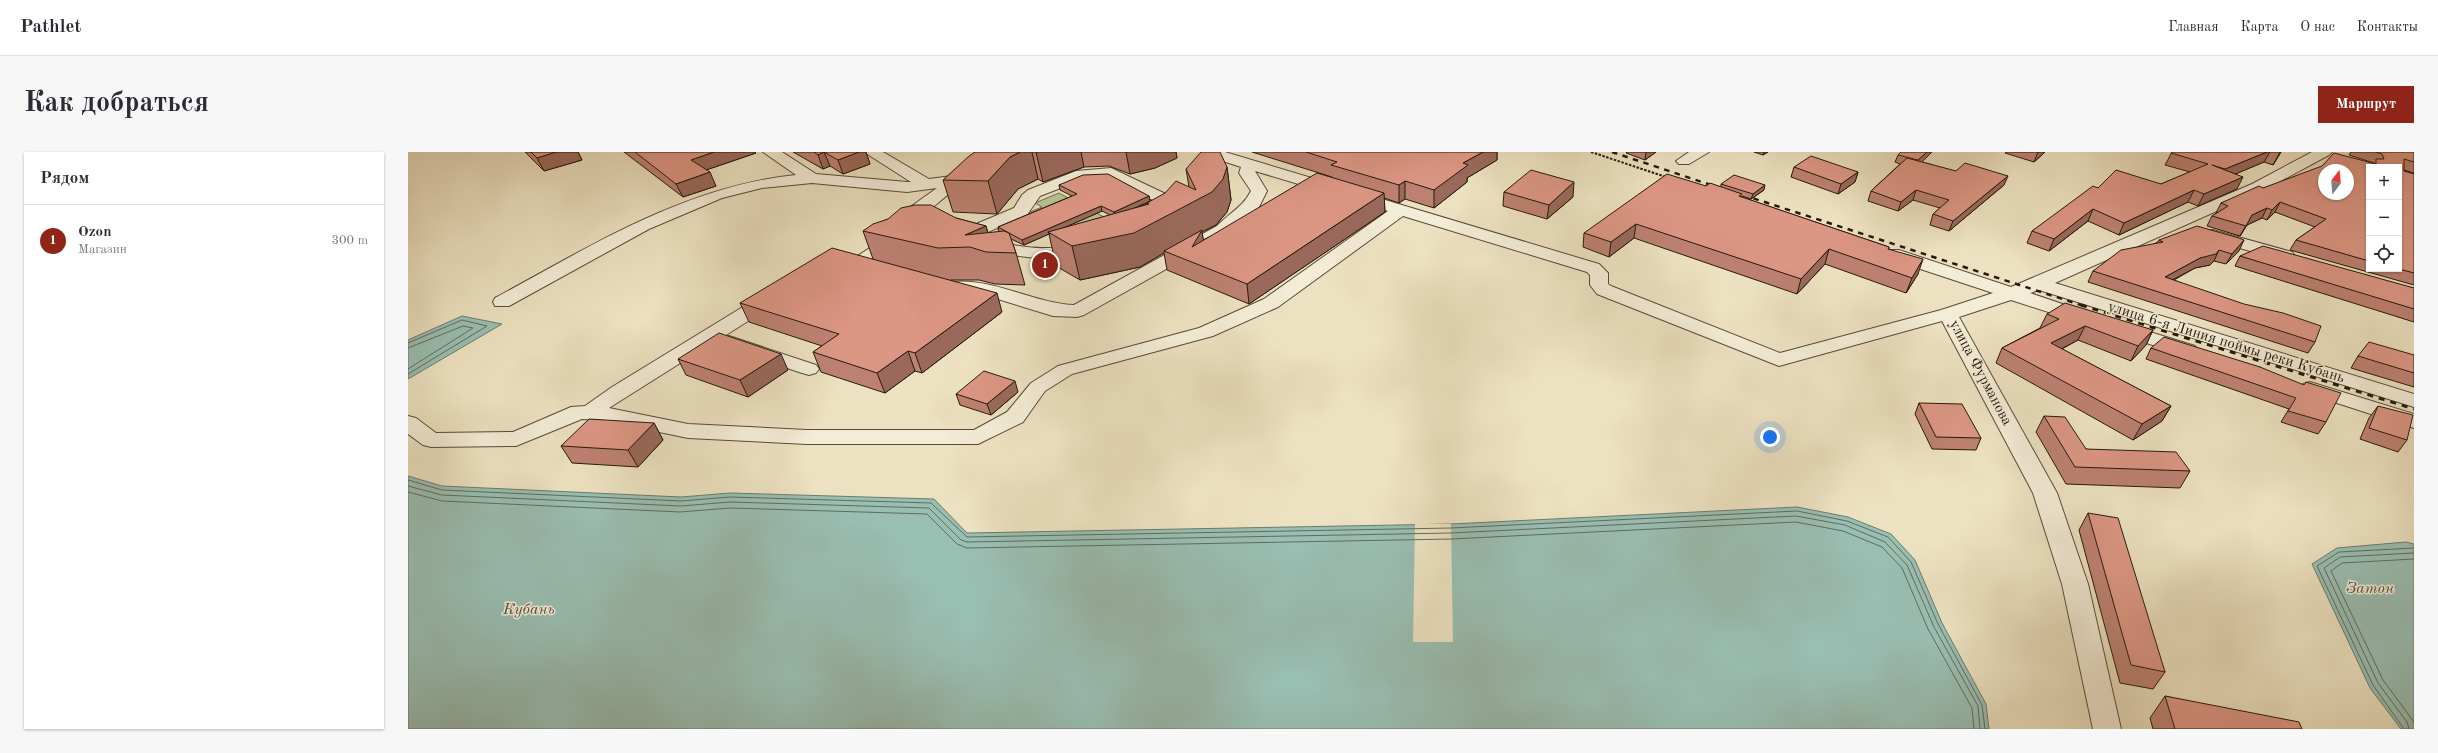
<!DOCTYPE html>
<html lang="ru">
<meta charset="utf-8">
<style>
body{margin:0;font-family:"Old Standard TT",serif;background:#f7f7f7;color:#2b2b33}
.controls{position:absolute;right:12px;top:12px;display:grid;overflow:hidden;border-radius:0px;box-shadow:0 1px 3px #0004}
.controls button{width:36px;height:36px;display:grid;place-items:center;padding:0;border:0;border-bottom:1px solid #e1e1e2;background:#fff;color:#2b2b33;font:20px sans-serif}
.compass{position:absolute;left:1910px;top:12px;width:36px;height:36px;border-radius:50%;background:#fff;box-shadow:0 1px 3px #0004;rotate:16deg}
.you{position:absolute;left:1362px;top:285px;width:14px;height:14px;margin:-10px;border:3px solid #fff;border-radius:50%;background:#1a73e8;box-shadow:0 0 0 6px #1a73e833}
.badge{display:grid;place-items:center;width:26px;height:26px;border-radius:50%;background:#8f2418;color:#fff;font-size:13px;font-weight:700}
.pin{position:absolute;translate:-50% -50%;border:2px solid #fff;box-shadow:0 1px 4px #0006}
.list{margin:0;padding:0;list-style:none}
h2{display:flex;justify-content:space-between;align-items:center;height:52px;margin:0;padding:0 16px;font-size:17px}
h2 small{font-size:13px;font-weight:400;color:#7c7c81}
.list li{display:grid;grid-template-columns:26px 1fr auto;gap:12px;align-items:center;box-sizing:border-box;height:72px;padding:0 16px;border-top:1px solid #e1e1e2}
.list b{display:block;font-size:15px;white-space:nowrap}
.list p{margin:0;font-size:13px;white-space:nowrap;color:#7c7c81}
.list em{font-size:13px;font-style:normal;color:#7c7c81}
.icon{flex:none;width:22px;height:22px;fill:none;stroke:currentColor;stroke-width:2;stroke-linecap:round;stroke-linejoin:round}
.map{position:relative;flex:none;width:2006px;height:577px;overflow:hidden;border-radius:0px}
header{display:flex;align-items:center;gap:24px;box-sizing:border-box;height:56px;padding:0 20px;background:#fff;border-bottom:1px solid #e1e1e2}
header strong{font-size:19px}
nav{display:flex;gap:22px;margin-inline-start:auto;font-size:14px}
.intro{display:flex;align-items:center;justify-content:space-between;box-sizing:border-box;height:96px;padding:0 24px}
h1{margin:0;font-size:28px}
.button{padding:10px 18px;border-radius:0px;background:#8f2418;color:#fff;font-size:14px;font-weight:700}
main{display:flex;gap:24px;padding:0 24px}
aside{flex:1;background:#fff;border-radius:0px;box-shadow:0 1px 3px #0004}
.map>svg:first-child{display:block}
.green{fill:#b7c393;stroke:#6e6e4f}
.water{fill:#99beb2;stroke:#6b7c6f}
.pier{fill:#ece1c0}
.lines{fill:none;stroke-linecap:round;stroke-linejoin:round}
.shore{stroke:#606c5e;stroke-width:1}
.minor-casing{stroke:#584b38;stroke-width:2}
.path{stroke:#26190b;stroke-width:2;stroke-dasharray:2.5 1.5;stroke-linecap:butt}
.minor{fill:#f3ecd6;fill-rule:evenodd}
.rail-far1{stroke:#26190b;stroke-width:2.5;stroke-dasharray:5.5 5.5;stroke-linecap:butt}
.rail{stroke:#26190b;stroke-width:3;stroke-dasharray:6 6;stroke-linecap:butt}
.wall{fill:#bd8172;stroke:#26190b;fill-rule:evenodd}
.shaded-wall{fill:#9a695c;stroke:#26190b}
.building{fill:#dc9684;stroke:#26190b;fill-rule:evenodd}
.labels{text-anchor:middle;dominant-baseline:central;stroke-width:3;stroke-linejoin:round;paint-order:stroke}
.street-label{font-size:15px;fill:#26190b;stroke:#f3ecd6}
.water-label{font-size:16px;font-style:italic;fill:#4e5345;stroke:#f3ecd6}
</style>
<header>
<strong>Pathlet</strong>
<nav><a>Главная</a><a>Карта</a><a>О нас</a><a>Контакты</a></nav>
</header>
<div class="intro"><h1>Как добраться</h1><a class="button">Маршрут</a></div>
<main>
<aside>
<h2>Рядом<small></small></h2>
<ul class="list">
<li><span class="badge">1</span><div><b>Ozon</b><p>Магазин</p></div><em>300 m</em></li>
</ul>
</aside>
<div class="map">
<svg width="2006" height="577" viewBox="0 0 2006 577">
<rect width="100%" height="100%" fill="#ece1c0"/>
<filter id="stains"><feTurbulence type="fractalNoise" baseFrequency=".005" numOctaves="4"/><feColorMatrix values="0 0 0 0 .2 0 0 0 0 .09 0 0 0 0 .02 0 0 0 .5 -.17"/></filter>
<radialGradient id="worn" r=".72"><stop offset=".6" stop-color="#630" stop-opacity="0"/><stop offset="1" stop-color="#630" stop-opacity=".3"/></radialGradient>
<!-- green -->
<path class="green" d="M651 41 698 66 674 76 640 58 592 79 586 75 634 55 627 51Z"/>
<!-- water -->
<g class="water">
<path d="M54 164 94 172 0 227V188Z"/>
<path d="M0 324 34 334 273 345 322 341 526 347 559 381 1043 372 1389 355 1440 365 1483 382 1507 408 1534 471 1578 552 1581 577H0Z"/>
<path d="M1998 390 2006 392V577H1993L1962 536 1904 412 1929 396Z"/>
</g>
<!-- pier -->
<path class="pier" d="M1007 372H1043L1045 490H1005Z"/>
<g class="lines">
<!-- shore -->
<g class="shore">
<path d="M0 191 54 168 79 174 0 222"/>
<path d="M0 196 55 174 65 176 0 217"/>
<path d="M0 328 34 338 273 349 322 345 523 351 559 385 1043 376 1389 359 1439 369 1480 385 1503 410 1530 472 1574 553 1577 577"/>
<path d="M0 334 34 343 273 354 322 350 521 356 553 388 559 390 1043 381 1388 364 1437 373 1477 390 1499 413 1526 475 1570 554 1572 577"/>
<path d="M0 340 34 349 272 360 322 356 519 362 549 392 559 396 1043 387 1388 370 1435 379 1474 395 1494 416 1520 477 1564 556 1566 577"/>
<path d="M2006 407 1934 411 1923 419 1975 528 2006 570"/>
<path d="M1996 577 1965 533 1909 414 1931 400 2006 396"/>
<path d="M2001 577 1999 570 1970 531 1916 416 1932 405 2006 401"/>
</g>
<defs>
<g id="minor">
<path d="M355 0H374L408 22 499 30H503L456 0H475L521 27 544 24 592 0H612L609 3C591 12 570 20 554 31 537 43 507 77 486 72L484 68 529 36 499 40 404 31 354 36 314 46 241 77 101 154H87L85 150 87 146C183 94 278 34 388 23Z"/>
<path d="M793 0H817L1191 112 1200 121V132L1203 134 1372 201 1533 158 1585 141 1479 106 1476 102 1479 98H1491L1603 135 1844 32 1904 0H1924L1921 3 1856 38 1647 131 2006 242V255L1631 138 1622 141 1684 162 1687 166 1684 170 1677 172 1603 148 1551 165 1649 341 1680 432 1713 577H1685L1654 432 1625 341 1534 169 1371 214 1189 142 1182 133V123L1179 120 995 64 870 155 805 184 664 222 637 239 615 270 570 292H399L280 286 193 268 174 267 108 294 23 295 15 293 0 282V264L8 266 28 281 105 280 163 255 177 254 204 235 356 142H370L372 146 370 150 318 183 408 213 411 217 408 221 401 223 394 221 304 191 201 256 280 272 399 278H566L599 260 623 231 650 214 791 176 856 147 980 59 847 19 859 39 849 59 832 70 821 82 676 163 669 165 645 164 570 141 533 140 531 136 533 132C579 121 621 151 666 153L809 74C821 61 835 55 843 39L831 21 833 15 796 3Z"/>
<path d="M1281 0H1301L1281 12H1271L1268 9Z"/>
<path d="M703 16 762 44 766 49C759 60 750 70 736 67L734 63 749 50 700 26 676 27 632 44 619 63 566 86H554L542 77 545 73 551 72 561 75 606 56 614 43 620 38 668 19Z"/>
<path d="M1805 78 1884 100 1887 104 1884 108 1878 109 1799 87 1796 83 1799 79Z"/>
<path d="M489 81 495 82 498 86 495 90 454 117H442L439 113 442 109 483 82Z"/>
<path d="M579 87C599 92 619 97 640 96 653 96 667 88 679 91L682 95C666 117 595 102 573 96L570 92 573 88Z"/>
<path d="M1713 171 1787 194 1790 198 1787 202 1780 204 1706 181 1703 177 1706 173Z"/>
<path d="M1902 230 2006 262V276L1895 240 1892 236 1895 232Z"/>
</g>
</defs>
<!-- minor casing -->
<use href="#minor" class="minor-casing"/>
<!-- path -->
<path class="path" d="M1183 0 1258 25"/>
<!-- minor -->
<use href="#minor" class="minor"/>
<!-- rail-far1 -->
<g class="rail-far1">
<path d="M1204 0 1312 36"/>
<path d="M1335 43 1676 154"/>
</g>
<!-- rail -->
<path class="rail" d="M1673 153 2006 257"/>
</g>
<!-- wall -->
<g class="wall">
<path d="M117 0H170L174 8 136 19Z"/>
<path d="M216 0H347L348 1 298 18 308 34 275 45Z"/>
<path d="M385 0H458L462 12 435 22 422 14 415 17Z"/>
<path d="M567 0H768L769 6 747 16 722 22 701 14 676 15 635 30 630 27 610 37 589 62 545 60 535 28Z"/>
<path d="M844 0H1089V8L1059 26V30L1026 56 997 47 991 51 976 46 977 60 841 152 759 118 756 101 732 115 672 128 648 114 641 82 616 93 603 87 608 101 617 133 587 132 571 128H543L594 160 514 221 507 219 477 241 413 220 405 200 414 194 341 170 332 151 465 107 455 79 480 67 548 66 578 74 580 81 591 80 590 75 664 44 652 38 651 33 741 44 742 49 728 56 739 52V51L781 35 778 17 819 15 823 48 819 60 808 73 794 80 795 88 924 26V25ZM694 59 702 63 653 77Z"/>
<path d="M1219 0H1248L1237 8 1218 1Z"/>
<path d="M1346 0H1360L1355 3Z"/>
<path d="M1493 0H1524L1514 10 1596 33 1541 79 1522 73 1525 62 1532 56 1505 48 1490 59 1460 49 1463 39 1492 12 1487 10 1490 3Z"/>
<path d="M1598 0H1637L1626 10 1597 1Z"/>
<path d="M1764 0H1873L1865 13 1856 10 1827 22 1829 37 1790 54 1780 50 1711 83 1680 69 1641 99 1619 91 1624 79 1690 36 1753 32 1782 20 1757 13Z"/>
<path d="M1943 0H2006V21L1996 18V19L2006 22V133L1882 98 1888 88 1907 75 1867 60 1859 68 1854 66 1839 73 1832 84 1799 74 1804 64 1809 61H1808L1813 51 1855 36 1966 11 1941 3ZM1961 15 1991 117H1961Z"/>
<path d="M1386 15 1450 20 1447 30 1430 42 1383 25Z"/>
<path d="M1313 32 1356 38 1343 47 1334 44 1333 45 1481 95V97L1510 122 1498 141 1417 112 1389 142 1226 86 1201 105 1175 95 1176 81 1298 34 1313 35Z"/>
<path d="M1096 40 1165 45 1139 67 1095 54Z"/>
<path d="M1751 88 1831 99 1818 112 1806 109 1802 113 1787 116 1766 128 1907 190 1900 201 1680 130 1685 119 1750 90Z"/>
<path d="M1832 104 2006 136V170L1827 114Z"/>
<path d="M1639 162 1745 178 1738 193 1723 209 1670 188 1654 197 1763 254 1754 269 1725 288 1588 211 1594 196 1632 176Z"/>
<path d="M1743 196 1852 215 1918 270 1910 282 1873 270 1881 257 1738 207Z"/>
<path d="M2006 203V235L1943 216 1950 204Z"/>
<path d="M270 207 380 218 340 245 278 223Z"/>
<path d="M610 240 583 263 552 253 548 242Z"/>
<path d="M1511 251 1573 286 1568 298 1524 297 1507 262Z"/>
<path d="M1970 254 1999 288 1990 300 1952 287 1961 266Z"/>
<path d="M1636 264 1678 297 1782 319 1772 336 1658 332 1628 280Z"/>
<path d="M246 271 255 288 230 315 164 311 153 294Z"/>
<path d="M1680 361 1757 520 1745 537 1712 531 1671 378Z"/>
<path d="M1757 544 1894 577H1745L1742 566Z"/>
</g>
<!-- shaded-wall -->
<g class="shaded-wall">
<path d="M148 0H170L174 8 136 19 129 6Z"/>
<path d="M306 0H347L348 1 289 21 283 8Z"/>
<path d="M416 0 422 14 415 17 410 3Z"/>
<path d="M451 0H458L462 12 435 22 430 8Z"/>
<path d="M612 0H624L630 27 610 37 589 62 580 29 602 5Z"/>
<path d="M628 0H673L676 15 635 30Z"/>
<path d="M718 0H768L769 6 747 16 722 22Z"/>
<path d="M1075 0H1089V8L1059 26V30L1026 56V38L1055 11Z"/>
<path d="M1238 0H1248L1237 8Z"/>
<path d="M1356 0H1360L1355 3Z"/>
<path d="M1519 0H1524L1508 16 1510 8Z"/>
<path d="M1630 0H1637L1626 10Z"/>
<path d="M1859 0H1862L1856 10 1811 29 1817 17Z"/>
<path d="M1872 0H1873L1865 13 1871 2Z"/>
<path d="M819 15 823 48 819 60 808 73 794 80 797 97 756 99V101L732 115 672 128 664 94 804 40Z"/>
<path d="M302 20 308 34 275 45 268 32Z"/>
<path d="M1450 20 1447 30 1430 42 1433 32Z"/>
<path d="M1600 24 1596 33 1541 79 1545 69Z"/>
<path d="M1835 25 1829 37 1790 54 1796 42Z"/>
<path d="M997 29V47L991 51V33Z"/>
<path d="M1166 30 1165 45 1139 67 1141 53Z"/>
<path d="M1357 33 1356 38 1343 47 1345 42Z"/>
<path d="M1508 38 1505 48 1490 59 1493 50Z"/>
<path d="M1786 38 1780 50 1711 83 1716 71Z"/>
<path d="M976 41 977 60 841 152 839 132Z"/>
<path d="M741 44 742 49 707 65 706 60Z"/>
<path d="M1872 50 1867 60 1859 68 1864 58Z"/>
<path d="M693 54 694 59 642 82 640 80 641 82 616 93 614 88Z"/>
<path d="M1859 56 1854 66 1839 73 1832 84 1844 63Z"/>
<path d="M1685 57 1680 69 1641 99 1646 87Z"/>
<path d="M1228 72 1226 86 1201 105 1203 90Z"/>
<path d="M578 74 585 100 557 83Z"/>
<path d="M1836 88 1831 99 1818 112 1824 102Z"/>
<path d="M1421 97 1417 112 1389 142 1393 127Z"/>
<path d="M1811 98 1806 109 1802 113 1787 116 1751 135 1757 125 1792 106Z"/>
<path d="M1515 107 1510 122 1498 141 1504 126Z"/>
<path d="M589 141 594 160 514 221 507 201Z"/>
<path d="M1677 174 1670 188 1636 206 1643 191Z"/>
<path d="M1745 178 1738 193 1723 209 1730 194Z"/>
<path d="M500 199 507 219 477 241 469 221Z"/>
<path d="M373 202 380 218 340 245 332 228Z"/>
<path d="M607 229 610 240 583 263 579 252Z"/>
<path d="M1763 254 1754 269 1725 288 1734 272Z"/>
<path d="M246 271 255 288 230 315 220 298Z"/>
</g>
<!-- building -->
<g class="building">
<path d="M123 0H148L129 6Z"/>
<path d="M227 0H306L283 8 302 20 268 32Z"/>
<path d="M406 0H451L430 8 416 0 410 3Z"/>
<path d="M567 0H612L602 5 580 29 535 28 560 5Z"/>
<path d="M793 0H812L819 15 815 27 804 40 726 81 664 94 640 80 741 52 739 51 757 41 768 29 788 38 778 17Z"/>
<path d="M898 0H1075L1055 11 1060 13 1026 38 997 29 991 33 923 13 929 10Z"/>
<path d="M1493 0H1519L1510 8 1490 3Z"/>
<path d="M1764 0H1859L1817 17 1804 13 1835 25 1796 42 1786 38 1716 71 1685 57 1646 87 1624 79 1685 34 1690 36 1708 18 1753 32 1800 12 1763 1Z"/>
<path d="M1968 0H2006V10L1996 7V19L2006 22V121L1991 117V15H1961V109L1888 88 1918 67 1872 50 1864 58 1859 56 1844 63 1838 74 1804 64 1820 54 1813 51 1851 34 1855 36 1914 14 1926 1 1968 12V7H1976L1974 2ZM1916 18H1940V42H1916Z"/>
<path d="M1403 4 1450 20 1433 32 1386 15Z"/>
<path d="M1499 6 1548 19 1557 11 1600 24 1545 69 1525 62 1541 48 1508 38 1493 50 1463 39Z"/>
<path d="M1123 18 1166 30 1141 53 1096 40Z"/>
<path d="M909 21 976 41 839 132 756 99 794 78 784 95Z"/>
<path d="M700 22 741 44 706 60 693 54 614 88 590 75 669 42 651 33 675 23Z"/>
<path d="M1259 22 1298 34 1302 31 1334 42 1331 44 1481 95 1480 97 1515 107 1504 126 1421 97 1393 127 1228 72 1203 90 1176 81Z"/>
<path d="M1326 23 1357 33 1345 42 1313 32Z"/>
<path d="M507 53H523L548 66 578 74 557 83 596 79 601 81 608 101 578 100 562 95 530 96 455 79 465 72 480 67 493 56Z"/>
<path d="M1789 74 1831 86 1836 88 1824 102 1811 98 1808 102 1792 106 1757 125 1836 152 1875 161 1913 174 1907 190 1685 119 1713 98 1755 90 1751 88Z"/>
<path d="M1855 94 2006 136V157L1832 104Z"/>
<path d="M424 96 589 141 507 201 500 199 469 221 405 200 431 182 332 151Z"/>
<path d="M1657 151 1745 178 1730 194 1677 174 1643 191 1763 254 1734 272 1594 196 1651 167 1639 162Z"/>
<path d="M311 181 373 202 332 228 270 207Z"/>
<path d="M1756 185 1852 215 1896 233 1898 230 1933 241 1918 270 1880 259 1888 246 1743 196Z"/>
<path d="M1961 190 2006 203V221L1950 204Z"/>
<path d="M576 219 607 229 579 252 548 242Z"/>
<path d="M1511 251 1554 252 1573 286 1528 285Z"/>
<path d="M1970 254 2005 263 1999 288 1961 276Z"/>
<path d="M1636 264 1657 265 1678 297 1768 300 1782 319 1667 315Z"/>
<path d="M181 267 246 271 220 298 153 294Z"/>
<path d="M1680 361 1710 366 1757 520 1723 513Z"/>
<path d="M1757 544 1891 570 1894 577H1767Z"/>
</g>
<g class="labels">
<!-- street labels -->
<g class="street-label">
<text transform="translate(1818 191) rotate(17)">улица 6-я Линия поймы реки Кубань</text>
<text transform="translate(1572 221) rotate(62)">улица Фурманова</text>
</g>
<!-- water labels -->
<g class="water-label">
<text x="1962" y="437">Затон</text>
<text x="121" y="458">Кубань</text>
</g>
</g>
<rect width="100%" height="100%" filter="url(#stains)"/>
<rect width="100%" height="100%" fill="url(#worn)"/>
</svg>
<div class="controls">
<button>+</button>
<button>−</button>
<button><svg class="icon" aria-label="locate" viewBox="0 0 24 24"><circle cx="12" cy="12" r="6"/><path d="M12 2v4M12 18v4M2 12h4M18 12h4"/></svg></button>
</div>
<svg class="compass" viewBox="-18 -18 36 36"><path d="M0-13l5 13h-10z" fill="#e53935"/><path d="M0 13l5-13h-10z" fill="#7c7c81"/></svg>
<div class="you"></div>
<div class="pin badge" style="left:637px;top:113px">1</div>
</div>
</main>
